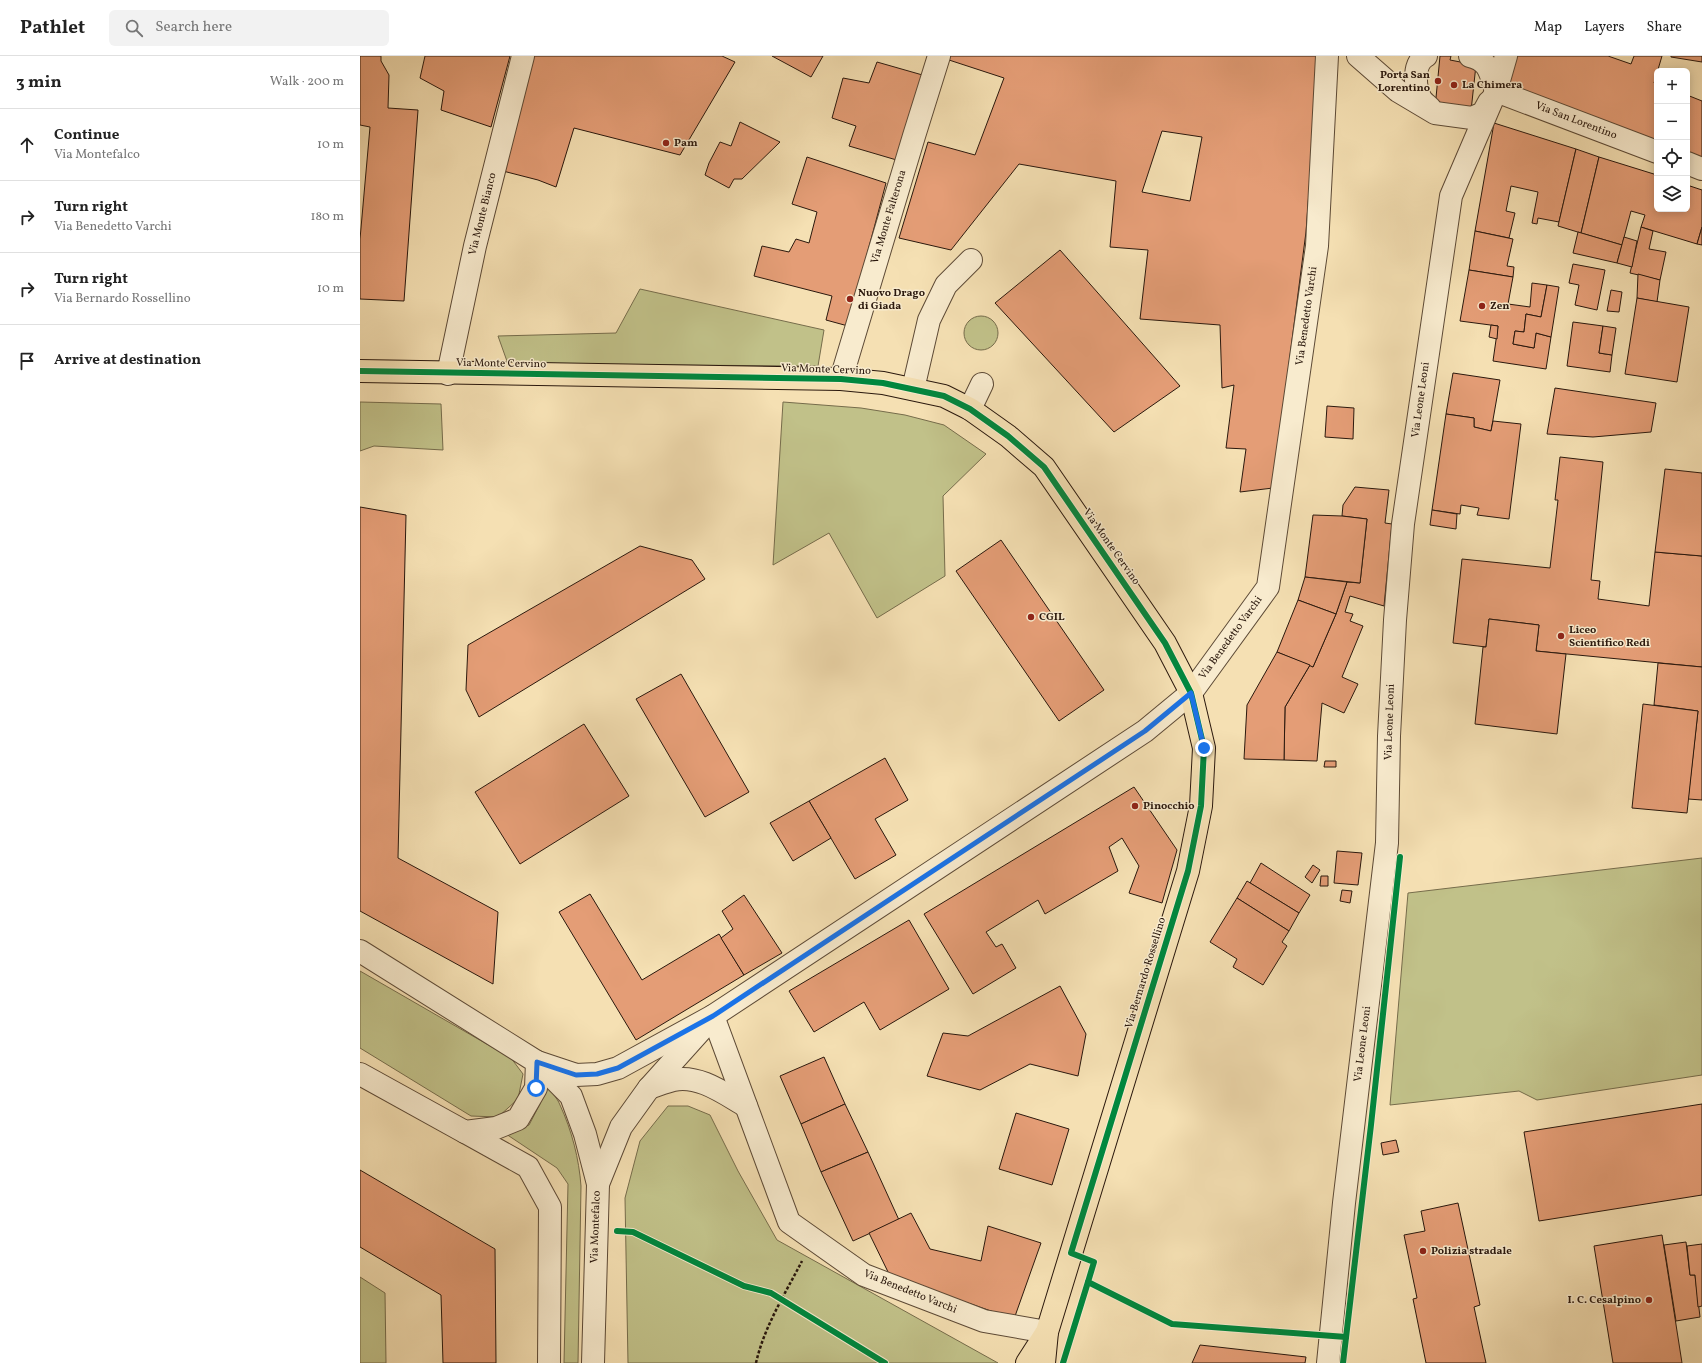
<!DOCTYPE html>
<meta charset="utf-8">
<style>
body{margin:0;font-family:Vollkorn,serif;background:#f2f2f2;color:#222}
.controls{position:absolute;right:12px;top:12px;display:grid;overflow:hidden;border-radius:6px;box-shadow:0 2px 10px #0003}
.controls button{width:36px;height:36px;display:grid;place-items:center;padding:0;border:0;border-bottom:1px solid #e0e0e0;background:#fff;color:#222;font:20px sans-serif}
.stop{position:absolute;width:12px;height:12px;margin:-9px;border:3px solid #1a73e8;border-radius:50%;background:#fff}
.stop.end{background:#1a73e8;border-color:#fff;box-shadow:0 1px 4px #0008}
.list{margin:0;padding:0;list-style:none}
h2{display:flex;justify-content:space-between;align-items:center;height:52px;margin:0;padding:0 16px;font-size:17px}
h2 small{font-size:13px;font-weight:400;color:#767676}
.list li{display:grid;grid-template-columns:26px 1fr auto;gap:12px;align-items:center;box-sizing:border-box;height:72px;padding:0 16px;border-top:1px solid #e0e0e0}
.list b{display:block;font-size:15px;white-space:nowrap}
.list p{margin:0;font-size:13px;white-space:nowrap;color:#767676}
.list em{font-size:13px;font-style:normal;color:#767676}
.icon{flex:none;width:22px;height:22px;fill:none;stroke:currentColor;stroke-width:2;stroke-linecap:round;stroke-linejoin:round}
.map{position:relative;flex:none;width:1342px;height:1307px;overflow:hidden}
header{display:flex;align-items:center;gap:24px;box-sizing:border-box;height:56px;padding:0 20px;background:#fff;border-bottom:1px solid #e0e0e0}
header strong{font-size:19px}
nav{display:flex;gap:22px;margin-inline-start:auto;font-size:14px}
.search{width:280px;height:36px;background:#f2f2f2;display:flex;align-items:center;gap:10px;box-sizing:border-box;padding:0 14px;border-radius:6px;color:#767676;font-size:15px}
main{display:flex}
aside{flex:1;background:#fff}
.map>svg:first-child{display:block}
.green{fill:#c1c189;stroke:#766c4b}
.building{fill:#e49d76;stroke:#2a180d;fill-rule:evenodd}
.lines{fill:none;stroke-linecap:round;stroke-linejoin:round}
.minor-casing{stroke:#5d4a36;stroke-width:24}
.major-casing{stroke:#2a180d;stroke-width:24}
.path{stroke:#2a180d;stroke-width:2.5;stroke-dasharray:3 2;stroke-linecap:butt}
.minor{stroke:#f8ebce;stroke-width:22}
.major{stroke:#f5e0b3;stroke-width:22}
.cycleway-casing{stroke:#f8ebce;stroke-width:8}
.cycleway{stroke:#00873e;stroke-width:6}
.route{stroke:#1a73e8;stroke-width:5}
.poi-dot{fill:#8f2418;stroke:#f8ebce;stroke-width:1.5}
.labels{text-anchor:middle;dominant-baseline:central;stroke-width:3;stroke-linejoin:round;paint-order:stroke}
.poi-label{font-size:11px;font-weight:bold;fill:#2a180d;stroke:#f8ebce;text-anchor:start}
.street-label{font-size:11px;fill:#2a180d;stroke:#f8ebce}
</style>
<header>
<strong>Pathlet</strong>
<div class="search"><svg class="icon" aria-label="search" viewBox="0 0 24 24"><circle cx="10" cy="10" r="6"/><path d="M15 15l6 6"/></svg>Search here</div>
<nav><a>Map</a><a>Layers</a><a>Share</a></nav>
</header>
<main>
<aside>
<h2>3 min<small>Walk · 200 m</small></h2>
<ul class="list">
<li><svg class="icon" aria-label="ahead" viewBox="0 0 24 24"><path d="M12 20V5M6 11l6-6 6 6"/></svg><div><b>Continue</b><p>Via Montefalco</p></div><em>10 m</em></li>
<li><svg class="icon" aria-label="right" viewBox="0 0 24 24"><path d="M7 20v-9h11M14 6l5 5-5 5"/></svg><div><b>Turn right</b><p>Via Benedetto Varchi</p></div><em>180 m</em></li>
<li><svg class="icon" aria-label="right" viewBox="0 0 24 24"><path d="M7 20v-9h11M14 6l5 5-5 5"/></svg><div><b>Turn right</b><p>Via Bernardo Rossellino</p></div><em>10 m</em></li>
<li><svg class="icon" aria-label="arrive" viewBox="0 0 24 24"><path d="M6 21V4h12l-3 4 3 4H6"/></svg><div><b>Arrive at destination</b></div></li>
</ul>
</aside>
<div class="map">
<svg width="1342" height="1307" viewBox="0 0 1342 1307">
<rect width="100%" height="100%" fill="#f5e0b3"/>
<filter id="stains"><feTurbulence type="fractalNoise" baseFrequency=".005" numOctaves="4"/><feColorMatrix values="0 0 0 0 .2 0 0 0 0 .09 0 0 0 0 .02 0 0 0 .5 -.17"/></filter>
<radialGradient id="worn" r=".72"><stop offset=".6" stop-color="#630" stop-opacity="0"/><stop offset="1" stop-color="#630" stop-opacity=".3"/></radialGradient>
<!-- green -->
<g class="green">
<path d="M280 233 464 274 458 310 148 308 138 280 256 277Z"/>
<circle cx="621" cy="277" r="17"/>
<path d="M0 346 81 348 83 394 14 390 0 395Z"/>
<path d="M423 346 501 352 545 359 584 369 626 398 583 440 585 520 517 562 469 477 413 509Z"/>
<path d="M1342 802V1019L1177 1044 1159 1035 1030 1049 1048 837Z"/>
<path d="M0 915 151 1002 163 1018 158 1043 138 1061 111 1060 0 992Z"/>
<path d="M184 1027C189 1034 197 1041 200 1049 212 1075 219 1103 221 1130L218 1307H204L208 1128 197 1112 146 1078 169 1069 180 1048Z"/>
<path d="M308 1050H328L350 1059 378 1115 417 1184 638 1307H268L265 1142 280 1085Z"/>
<path d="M0 1221 25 1237 26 1307H0Z"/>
</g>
<!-- building -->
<g class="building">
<path d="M0 0H21V5L29 19 28 52 58 54 44 245 0 243V183L10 71 0 69Z"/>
<path d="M65 0H150L131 71 81 54 84 35 60 22Z"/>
<path d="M172 0H362L375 6 320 99 214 72 196 131 178 124 139 114Z"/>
<path d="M412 0H463L451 21Z"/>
<path d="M590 0H959L946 176 913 432 880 436 886 393 866 392 874 329 862 332 860 269 780 263 788 194 750 191 756 125 659 108 591 194 539 182 568 86 615 99 644 22 589 4ZM802 75 842 81 830 145 782 136Z"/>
<path d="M1080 0H1091L1090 4 1116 9 1111 55 1075 52Z"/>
<path d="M1155 0H1248L1271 8 1274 0H1302L1294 27 1297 28V87L1148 31Z"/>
<path d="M1311 0H1342V6L1311 1Z"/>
<path d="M517 6 566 20 540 105 489 90 496 70 472 62 483 22 509 27Z"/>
<path d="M1327 39 1342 45V104L1327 98Z"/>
<path d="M380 66 420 86 382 123H374L369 132 345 119 349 107 360 86 371 90Z"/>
<path d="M1134 67 1216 93 1199 166 1178 162 1177 168 1172 167 1178 136 1151 130 1146 155 1155 157 1149 182 1115 175Z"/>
<path d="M1216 93 1239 101 1221 177 1198 170Z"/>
<path d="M447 101 526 127 488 270 466 264 472 240 394 220 402 190 429 196 436 183 449 187 457 156 432 148Z"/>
<path d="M1239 101 1297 119V153H1327V129L1342 134V171L1337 188 1281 171 1285 159 1271 155 1262 189 1221 177Z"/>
<path d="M1281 171 1293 175 1289 193 1306 196 1300 224 1270 217Z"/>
<path d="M1342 171V189L1337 188Z"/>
<path d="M1115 175 1153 183 1147 210 1154 211 1153 221 1109 214Z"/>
<path d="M1218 176 1262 189 1257 207 1213 197Z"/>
<path d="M1264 181 1277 185 1272 211 1257 207Z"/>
<path d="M700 194 820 330 754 376 635 247Z"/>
<path d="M1213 208 1245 214 1237 254 1215 249 1219 229 1209 227Z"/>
<path d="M1109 214 1153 221 1148 248 1170 251 1172 227 1187 229 1181 261 1166 258 1164 276 1155 275 1153 288 1174 292 1176 277 1191 281 1186 313 1133 305 1138 270 1100 265Z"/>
<path d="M1278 218 1300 224 1297 246 1277 242Z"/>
<path d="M1187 229 1199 231 1191 281 1176 277 1174 292 1153 288 1155 275 1164 276 1166 258 1181 261Z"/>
<path d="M1251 234 1262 236 1259 256 1247 255Z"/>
<path d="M1277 242 1329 251 1317 326 1265 318Z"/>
<path d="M1213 266 1243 270 1239 297 1252 299 1250 316 1207 310Z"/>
<path d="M1131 269 1138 270 1137 283 1129 281Z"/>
<path d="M1243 270 1256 272 1252 299 1239 297Z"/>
<path d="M1093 317 1140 324 1131 375 1114 371V362L1086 358Z"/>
<path d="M1195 332 1296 347 1291 376 1233 381 1187 378Z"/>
<path d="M967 350 994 352 993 383 965 381Z"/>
<path d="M1086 358 1114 362V371L1131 375 1133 365 1161 368 1149 463 1117 459 1119 452 1101 449 1100 458 1072 454Z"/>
<path d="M1200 401 1243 406 1231 524 1240 525 1238 543 1289 550 1295 496 1342 500V611L1176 595 1179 569 1129 563 1126 591 1093 587 1102 503 1190 512 1198 444H1195Z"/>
<path d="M1305 413 1342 417V500L1295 496Z"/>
<path d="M995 431 1029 434 1025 467 1032 468 1024 550 990 540 985 556 993 558 990 565 1003 570 982 621 998 628 984 657 962 647 957 705 924 704 925 651 950 609 953 611 976 558 987 526 1000 527 1007 463 982 460 983 449Z"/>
<path d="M0 451 46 459 38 802 138 856 133 928 0 855Z"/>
<path d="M1072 454 1097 458 1096 473 1070 469Z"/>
<path d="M953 459 982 460 1007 463 1000 527 945 521Z"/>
<path d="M641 484 744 634 699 665 596 515Z"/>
<path d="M280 490 332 504 345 523 119 661 106 634 108 589Z"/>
<path d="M945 521 987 526 976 558 938 544Z"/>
<path d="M938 544 976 558 953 611 917 596Z"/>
<path d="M1129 563 1179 569 1176 595 1206 598 1197 678 1115 668 1123 591H1126Z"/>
<path d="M917 596 950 609 925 651 924 704 884 703 887 649Z"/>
<path d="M1298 607 1342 611V744L1328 743 1338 655 1294 649Z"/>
<path d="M321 618 389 736 345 761 276 643Z"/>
<path d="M1283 648 1338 655 1327 757 1272 752Z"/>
<path d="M224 668 269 740 160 808 115 736Z"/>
<path d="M525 702 548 744 515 763 536 799 495 823 449 745Z"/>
<path d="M965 705H976V711H964Z"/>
<path d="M774 731 817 794 802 847 769 837 779 810 762 782 749 791 758 815 685 858 678 844 626 876 636 891 642 888 656 912 613 938 564 858Z"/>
<path d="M449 745 471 782 433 805 410 767Z"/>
<path d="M977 795 1002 797 998 829 974 827Z"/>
<path d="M901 807 950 839 939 857 890 827Z"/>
<path d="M953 809 960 814 952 827 945 821Z"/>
<path d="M961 820H968V830H960Z"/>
<path d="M887 825 939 857 929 875 877 842Z"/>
<path d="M982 834 992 835 990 847 980 845Z"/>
<path d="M230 838 282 924 359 878 384 919 276 984 199 856Z"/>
<path d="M384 839 422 897 384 919 361 882 373 873 362 855Z"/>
<path d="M877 842 929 875 922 886 927 890 903 929 873 911 877 903 850 886Z"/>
<path d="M549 864 589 933 520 974 504 946 454 976 429 935Z"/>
<path d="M700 930 726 978 718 1020 670 1008 620 1034 567 1020 583 977 608 980Z"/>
<path d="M464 1001 485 1048 441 1068 420 1020Z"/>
<path d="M485 1048 508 1096 461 1116 441 1068Z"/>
<path d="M1342 1048V1139L1179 1165 1164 1076Z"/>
<path d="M656 1057 709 1073 692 1129 639 1113Z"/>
<path d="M1036 1084 1039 1096 1023 1099 1021 1087Z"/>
<path d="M508 1096 539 1164 493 1185 461 1116Z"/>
<path d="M0 1114 135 1193 136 1307H83L81 1239 0 1191Z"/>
<path d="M1098 1147 1120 1249 1114 1251 1126 1307H1066L1053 1243 1057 1242 1044 1179 1065 1175 1061 1155Z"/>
<path d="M551 1157 570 1193 621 1205 628 1170 681 1187 654 1263 530 1220 509 1177Z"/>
<path d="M1302 1179 1322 1307H1253L1234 1190Z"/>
<path d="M1326 1186 1330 1219H1335L1340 1261 1316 1265 1304 1189Z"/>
<path d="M1342 1188V1250L1338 1251 1335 1219H1330L1327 1190Z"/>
<path d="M840 1289 946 1301 945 1307H832Z"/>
</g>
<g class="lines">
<defs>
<g id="minor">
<path d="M998 0 1038 35 1075 57 1112 62 1123 57 1129 46"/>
<path d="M1066 0C1053 7 1054 31 1061 43 1063 46 1067 49 1070 52"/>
<path d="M1110 0C1130 5 1130 17 1136 35L1297 96"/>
<path d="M1327 107 1342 113"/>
<path d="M88 318 115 190 163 0"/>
<path d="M481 323 554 80 579 0"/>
<path d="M553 333 569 264 586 229 611 204"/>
<path d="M610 353 622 328"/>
<path d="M0 895 177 1006 176 1032 158 1063 136 1072 105 1076 0 1018"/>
<path d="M353 960 429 1166 504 1219 624 1265 687 1276"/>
<path d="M177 1006 216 1019 237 1018 258 1012 353 960 785 675 831 637 908 531 957 190 967 0"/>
<path d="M180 1009 211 1040 225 1078 238 1128 233 1307"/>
<path d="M289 1032C297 1029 305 1026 313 1024 339 1018 365 1038 386 1050"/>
<path d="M105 1076 168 1111 190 1151 189 1307"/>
<path d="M238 1128 261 1071 289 1032 342 973"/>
<path d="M968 1307 984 1147 1027 787 1029 680 1035 564 1043 468 1091 140 1136 35 1146 0"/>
</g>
<g id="major">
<path d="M0 315 481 323 523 327 584 340 610 353 648 380 684 411 805 587 831 637 844 692 841 750 828 815 687 1276 684 1307"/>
<path d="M667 1307 685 1279"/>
</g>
</defs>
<!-- minor casing -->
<use href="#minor" class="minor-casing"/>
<!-- major casing -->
<use href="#major" class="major-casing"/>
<!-- path -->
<path class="path" d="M396 1307C404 1271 425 1238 442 1205"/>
<!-- minor -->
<use href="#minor" class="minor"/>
<!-- major -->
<use href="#major" class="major"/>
<defs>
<g id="cycleway">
<path d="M0 315 481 323 523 327 584 340 610 353 648 380 684 411 805 587 831 637 844 692 841 750 828 815 711 1197 734 1206 728 1226 812 1268 986 1281"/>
<path d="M257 1175 273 1176 384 1230 411 1237 525 1307"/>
<path d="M703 1307 728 1226"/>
<path d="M983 1307 1011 1069 1040 801"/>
</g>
</defs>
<!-- cycleway casing -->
<use href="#cycleway" class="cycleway-casing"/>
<!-- cycleway -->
<use href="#cycleway" class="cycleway"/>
</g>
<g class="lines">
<!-- route -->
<path class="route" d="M176 1032 177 1006 216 1019 237 1018 258 1012 353 960 785 675 831 637 844 692"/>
</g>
<!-- markers -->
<g class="poi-dot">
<circle cx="1078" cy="25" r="4"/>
<circle cx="1094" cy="29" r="4"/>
<circle cx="306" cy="87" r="4"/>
<circle cx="490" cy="243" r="4"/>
<circle cx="1122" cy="250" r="4"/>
<circle cx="671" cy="561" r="4"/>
<circle cx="1201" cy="580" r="4"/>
<circle cx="775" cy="750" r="4"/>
<circle cx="1063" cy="1195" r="4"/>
<circle cx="1289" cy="1244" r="4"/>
</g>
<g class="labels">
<!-- poi labels -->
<g class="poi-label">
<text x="1070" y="19" text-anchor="end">Porta San<tspan x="1070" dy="13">Lorentino</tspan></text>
<text x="1102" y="29">La Chimera</text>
<text x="314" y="87">Pam</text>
<text x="498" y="237">Nuovo Drago<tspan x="498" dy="13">di Giada</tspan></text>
<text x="1130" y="250">Zen</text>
<text x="679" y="561">CGIL</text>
<text x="1209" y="574">Liceo<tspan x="1209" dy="13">Scientifico Redi</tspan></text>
<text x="783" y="750">Pinocchio</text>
<text x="1071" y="1195">Polizia stradale</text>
<text x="1281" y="1244" text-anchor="end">I. C. Cesalpino</text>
</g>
<!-- street labels -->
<g class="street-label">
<text transform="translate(1216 65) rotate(21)">Via San Lorentino</text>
<text transform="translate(123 158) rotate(-76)">Via Monte Bianco</text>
<text transform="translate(529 161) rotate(-73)">Via Monte Falterona</text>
<text transform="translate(947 260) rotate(-82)">Via Benedetto Varchi</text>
<text transform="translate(141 308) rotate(1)">Via Monte Cervino</text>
<text transform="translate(466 314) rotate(2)">Via Monte Cervino</text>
<text transform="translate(1061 344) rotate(-82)">Via Leone Leoni</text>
<text transform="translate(751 491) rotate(55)">Via Monte Cervino</text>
<text transform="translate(871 582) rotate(-54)">Via Benedetto Varchi</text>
<text transform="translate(1030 666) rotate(-88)">Via Leone Leoni</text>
<text transform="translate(786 917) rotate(-73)">Via Bernardo Rossellino</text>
<text transform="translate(1003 988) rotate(-83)">Via Leone Leoni</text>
<text transform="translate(236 1171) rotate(-88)">Via Montefalco</text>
<text transform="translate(550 1236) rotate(22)">Via Benedetto Varchi</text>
</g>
</g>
<rect width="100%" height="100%" filter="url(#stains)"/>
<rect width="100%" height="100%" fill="url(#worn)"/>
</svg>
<div class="controls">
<button>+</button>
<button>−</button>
<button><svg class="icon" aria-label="locate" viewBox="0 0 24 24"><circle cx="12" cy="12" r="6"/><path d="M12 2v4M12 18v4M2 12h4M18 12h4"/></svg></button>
<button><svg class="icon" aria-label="layers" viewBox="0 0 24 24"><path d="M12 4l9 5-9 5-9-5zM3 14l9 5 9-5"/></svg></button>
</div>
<div class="stop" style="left:176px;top:1032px"></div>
<div class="stop end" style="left:844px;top:692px"></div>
</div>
</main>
